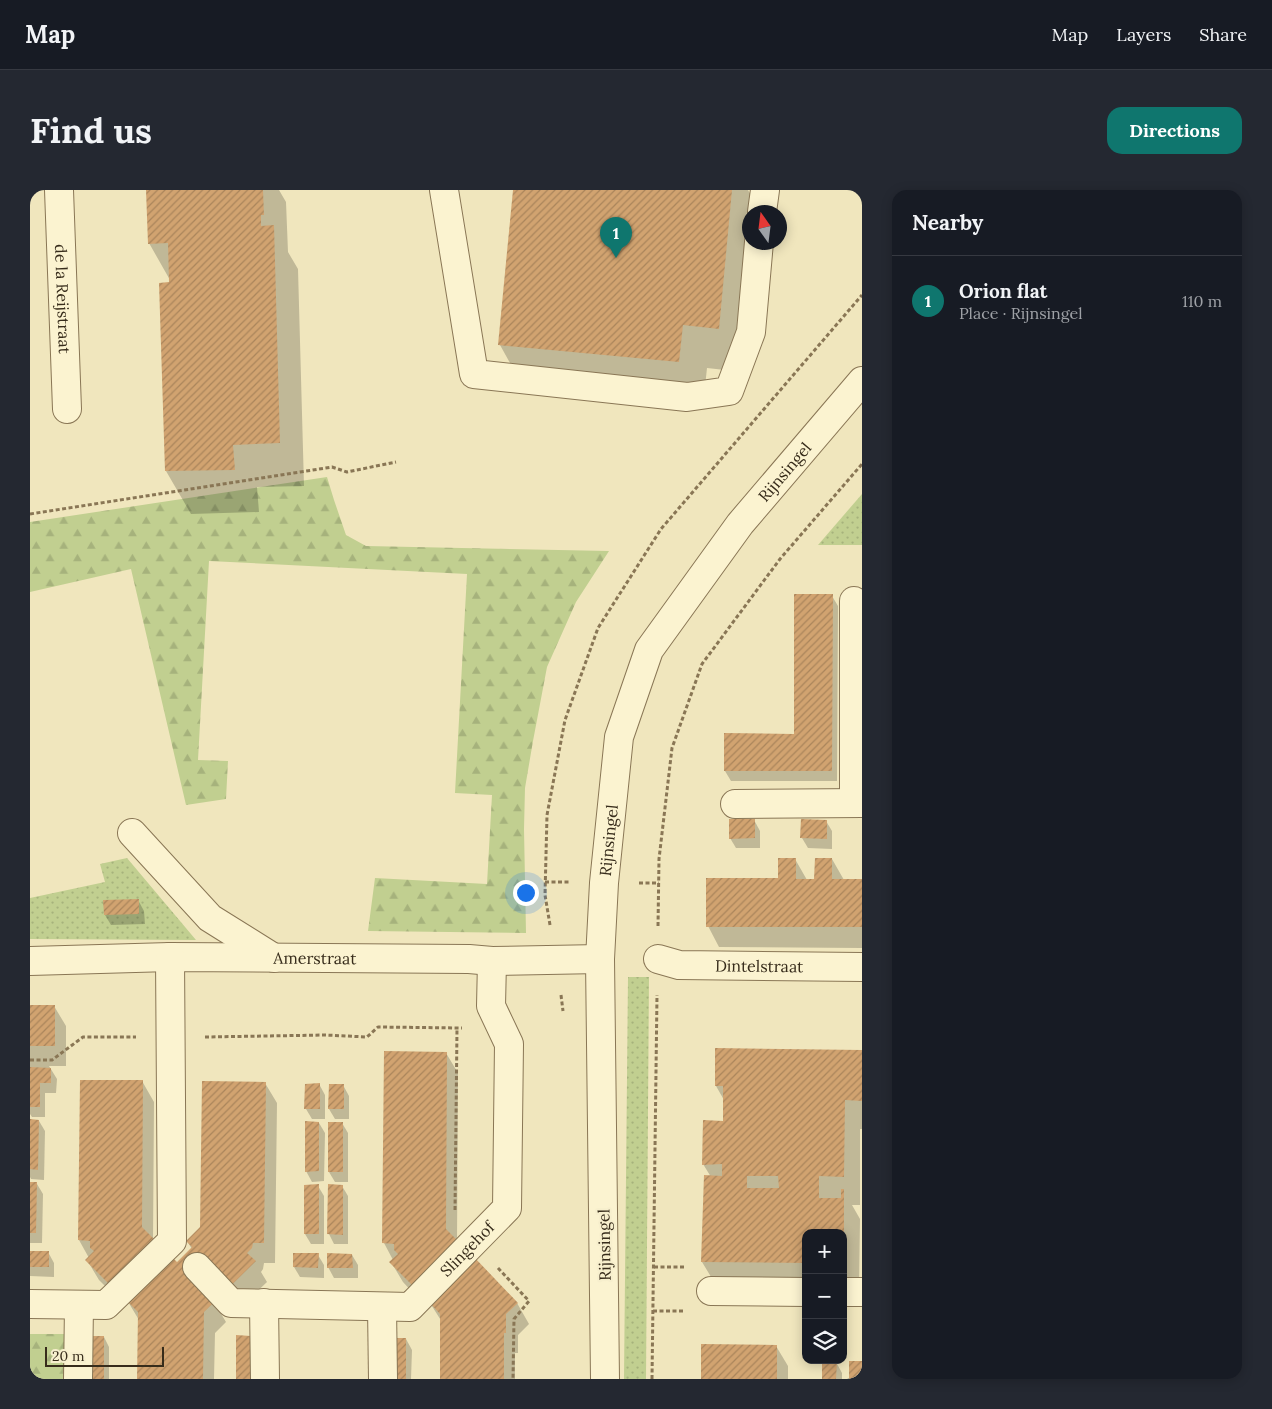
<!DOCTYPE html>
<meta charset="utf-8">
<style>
body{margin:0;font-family:Lora,serif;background:#242831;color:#f1f3f6}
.controls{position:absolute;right:15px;bottom:15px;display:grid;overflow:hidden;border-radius:10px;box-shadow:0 2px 12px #0003}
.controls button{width:45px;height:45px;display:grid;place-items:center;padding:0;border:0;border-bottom:1px solid #363941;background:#171b24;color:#f1f3f6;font:25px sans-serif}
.compass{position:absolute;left:712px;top:15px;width:45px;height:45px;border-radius:50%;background:#171b24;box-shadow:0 2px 12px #0003;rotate:346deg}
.scale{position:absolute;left:15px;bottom:12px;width:119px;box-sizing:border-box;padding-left:5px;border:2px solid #372c1b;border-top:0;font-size:14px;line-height:18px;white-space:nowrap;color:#372c1b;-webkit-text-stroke:4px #f7efcd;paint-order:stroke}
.you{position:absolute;left:495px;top:702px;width:18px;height:18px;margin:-12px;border:4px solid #fff;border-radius:50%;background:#1a73e8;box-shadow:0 0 0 8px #1a73e833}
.badge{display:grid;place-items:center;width:32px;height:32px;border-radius:50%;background:#0f766e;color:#fff;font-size:16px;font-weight:700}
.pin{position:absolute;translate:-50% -41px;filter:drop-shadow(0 1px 2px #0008)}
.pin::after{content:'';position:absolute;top:26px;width:18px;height:15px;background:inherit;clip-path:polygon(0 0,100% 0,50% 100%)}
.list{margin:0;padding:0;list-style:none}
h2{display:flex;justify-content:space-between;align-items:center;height:65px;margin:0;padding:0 20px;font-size:21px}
h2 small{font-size:16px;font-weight:400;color:#9ea1a6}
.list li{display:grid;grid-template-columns:32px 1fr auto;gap:15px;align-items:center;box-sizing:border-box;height:90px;padding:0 20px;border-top:1px solid #363941}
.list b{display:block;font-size:19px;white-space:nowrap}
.list p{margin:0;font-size:16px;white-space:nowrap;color:#9ea1a6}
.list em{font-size:16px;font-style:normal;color:#9ea1a6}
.icon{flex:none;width:28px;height:28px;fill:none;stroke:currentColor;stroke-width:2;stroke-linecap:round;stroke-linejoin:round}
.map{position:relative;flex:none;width:832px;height:1189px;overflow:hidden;border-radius:15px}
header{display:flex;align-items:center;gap:30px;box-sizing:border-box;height:70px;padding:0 25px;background:#171b24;border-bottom:1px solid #363941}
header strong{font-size:24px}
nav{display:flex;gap:28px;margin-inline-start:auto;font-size:18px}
.intro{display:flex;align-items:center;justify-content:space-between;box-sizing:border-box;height:120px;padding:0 30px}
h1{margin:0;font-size:35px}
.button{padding:12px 22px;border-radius:15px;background:#0f766e;color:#fff;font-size:18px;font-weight:700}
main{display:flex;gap:30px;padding:0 30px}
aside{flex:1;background:#171b24;border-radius:15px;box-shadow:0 2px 12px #0003}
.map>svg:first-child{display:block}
.grass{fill:url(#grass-dots)}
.forest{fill:url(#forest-firs)}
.shadow{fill:#0003}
.building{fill:url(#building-hatch);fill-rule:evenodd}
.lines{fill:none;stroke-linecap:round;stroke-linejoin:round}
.minor-casing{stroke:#897655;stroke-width:30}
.path{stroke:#897655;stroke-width:3;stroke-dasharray:4 2.5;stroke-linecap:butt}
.minor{stroke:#fbf3d0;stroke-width:28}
.labels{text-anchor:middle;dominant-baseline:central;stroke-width:4.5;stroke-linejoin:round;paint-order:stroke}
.street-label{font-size:16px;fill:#372c1b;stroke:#f7efcd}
</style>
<header>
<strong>Map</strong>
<nav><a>Map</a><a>Layers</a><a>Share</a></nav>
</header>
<div class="intro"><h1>Find us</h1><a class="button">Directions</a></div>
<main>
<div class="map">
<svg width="832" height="1189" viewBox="0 0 832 1189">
<defs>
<pattern id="grass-dots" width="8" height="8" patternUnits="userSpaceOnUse" patternTransform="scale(1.25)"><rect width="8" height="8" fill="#c1cf90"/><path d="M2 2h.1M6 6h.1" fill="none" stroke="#a6b27c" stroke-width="1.8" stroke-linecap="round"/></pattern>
<pattern id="forest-firs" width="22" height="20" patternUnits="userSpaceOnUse" patternTransform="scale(1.25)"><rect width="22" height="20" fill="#c1cf90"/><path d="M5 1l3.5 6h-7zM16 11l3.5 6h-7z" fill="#a6b27c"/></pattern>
<pattern id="building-hatch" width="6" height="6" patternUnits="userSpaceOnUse" patternTransform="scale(1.25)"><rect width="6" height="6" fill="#d1a370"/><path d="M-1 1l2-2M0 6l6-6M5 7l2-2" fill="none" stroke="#aa855b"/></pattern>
</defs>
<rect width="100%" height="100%" fill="#f0e6bd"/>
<!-- grass -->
<g class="grass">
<path d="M832 304V355H788Z"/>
<path d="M97 668 166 750 0 749V708L75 692 70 674Z"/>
<path d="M598 787H619L616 1189H594Z"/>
</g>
<!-- forest -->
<g class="forest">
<path d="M297 287 304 310 316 345 336 356 579 361 546 412 517 477 503 551 495 598 494 639 496 743 338 741 345 688 457 694 462 605 425 603 437 384 179 371 168 570 198 571 196 609 156 615 101 379 0 402V332Z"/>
<rect x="0" y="1144" width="37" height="45"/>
</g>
<!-- shadow -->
<g class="shadow">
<path d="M118 0H249L256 12 258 62 268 79 274 296 227 297 229 322 161 324 136 281 130 94 140 93V90L119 53Z"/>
<path d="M484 0H718L728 18 720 22V52L713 182 677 178 673 215 494 198 470 155Z"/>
<path d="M802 406 808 416 807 591H701L695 581 765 545Z"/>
<path d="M724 630 730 641V658H706L700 648Z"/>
<path d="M772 631H796L802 641V659L778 658 772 648Z"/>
<path d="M765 669 777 690H785L802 669 814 690H832V758L689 757 678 736 749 690Z"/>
<path d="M108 710 114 721 115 734 81 735 75 725Z"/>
<path d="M0 816H24L36 836V876H19L27 889 26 903H15V927H2L0 924Z"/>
<path d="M832 861V939H830V1015H822L830 1029 829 1102 813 1101V1043H776V1101L689 1100 672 1072 681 987 673 974 694 932V910L686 896Z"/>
<path d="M416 863 428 883 427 1052 487 1113 499 1134 488 1145V1163H485V1189H411L412 1132 400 1113 396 1117 373 1092 361 1072 363 1070 354 1053Z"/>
<path d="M112 891 124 912 123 1050 147 1074 162 1059 157 1051 171 1038 235 893 247 913 245 1073H234L233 1079 231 1082 237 1092 213 1115 184 1112 196 1132 185 1143 184 1189H108L109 1130 97 1110 93 1114 69 1090 57 1070 59 1068 49 1050Z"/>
<path d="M289 894 295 905V929H282L276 919Z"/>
<path d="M313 895 319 906V929H305L299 919Z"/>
<path d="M0 931H9L15 941 14 990 1 989 0 987Z"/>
<path d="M289 933 295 943 294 991 282 992 276 981Z"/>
<path d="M312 933 318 943V992H305L299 982Z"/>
<path d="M0 994H7L13 1004 12 1053H0Z"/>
<path d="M288 996 294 1006V1054H281L275 1044Z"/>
<path d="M312 996 318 1006V1054H304L299 1044Z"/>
<path d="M0 1062H18L24 1073V1087L0 1086Z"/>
<path d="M264 1064 288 1065 294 1075V1088L270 1087 264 1077Z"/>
<path d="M322 1065 328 1075V1088H304L298 1077Z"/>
<path d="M74 1147 79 1157V1189H60Z"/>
<path d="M376 1149 382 1160 381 1189H363Z"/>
<path d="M746 1156 758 1176V1189H672Z"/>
<path d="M806 1172 812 1183V1189H793Z"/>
</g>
<!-- building -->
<g class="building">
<path d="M116 0H233L234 25H231V36L244 35 250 253 203 255 205 280 135 281 129 93 139 92 138 53 118 54Z"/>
<path d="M483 0H702L689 139 653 135 649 172 468 155Z"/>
<path d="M764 404H803L802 581H694V543L764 544Z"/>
<path d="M699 629H725V648L699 649Z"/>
<path d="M771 629 797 630V649L770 648Z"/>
<path d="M748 668H766V689H784L785 668H802V689H832V737H676V688H748Z"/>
<path d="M109 709V724L74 725 73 710Z"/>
<rect x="0" y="815" width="25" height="41"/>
<path d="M685 858 832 860V911L815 910 814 987 789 986V1008H811V999H814V1043H776V1073L671 1072 674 985 692 986V974L672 975 673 930 693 931V896H685ZM717 986H748L749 998H717Z"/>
<path d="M354 861 417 862 416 1039 429 1052 384 1097 359 1072 368 1064 364 1060V1054L352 1053Z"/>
<path d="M0 877 21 878V893H10V917H0Z"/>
<path d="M50 890H113L112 1037 125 1050 80 1095 55 1070 64 1061 60 1058V1051L48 1050Z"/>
<path d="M172 891 236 892 234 1053H223L222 1058 217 1063 226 1071 174 1122 173 1189H107L108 1122 96 1110 141 1066 147 1072 162 1057 156 1051 170 1037Z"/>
<path d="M290 893V919H274L275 894Z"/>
<path d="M299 894H314V919H298Z"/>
<path d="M0 929 9 930 8 980 0 979Z"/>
<path d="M275 931 289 932V981L275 982Z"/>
<rect x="298" y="932" width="15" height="50"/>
<path d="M0 992H7L6 1043H0Z"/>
<path d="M289 994V1044H274V995Z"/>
<path d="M298 994 313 995V1045L297 1044Z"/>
<rect x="0" y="1061" width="19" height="16"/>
<path d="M263 1063H289L288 1078 263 1077Z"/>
<path d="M297 1063 322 1064 323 1078H297Z"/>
<path d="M444 1067 488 1113 476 1124V1143H474V1189H410V1124L399 1112Z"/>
<path d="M206 1145 221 1146V1189H206Z"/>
<path d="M60 1146H74V1189H59Z"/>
<rect x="362" y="1148" width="14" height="41"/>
<path d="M671 1154 747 1155V1189H671Z"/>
<path d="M792 1171H807L806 1189H792Z"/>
<rect x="819" y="1171" width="13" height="18"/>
</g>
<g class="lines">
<defs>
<g id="minor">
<path id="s1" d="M29 0 37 219"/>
<path d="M414 0 444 184 657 207 699 201 721 142 729 52"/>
<path d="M732 22 735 0"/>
<path d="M824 613V411"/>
<path d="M705 614 832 613"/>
<path d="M102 643 180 728 244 768"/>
<path id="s2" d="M628 769 649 775 832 777"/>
<path id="s3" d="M0 771 140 767 439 769 462 771 570 769"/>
<path id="s4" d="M167 1077 201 1113 380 1117 477 1018 479 854 461 816 462 771"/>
<path d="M681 1101 776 1102"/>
<path d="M813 1102H832"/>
<path d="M234 1113 235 1189"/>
<path d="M0 1114 76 1115 142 1051 140 767"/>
<path d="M352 1117 353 1189"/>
<path d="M48 1189 49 1115"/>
<path id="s5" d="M575 1189 570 769 574 693 589 547 619 460 710 334 832 191"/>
</g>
</defs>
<!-- minor casing -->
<use href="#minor" class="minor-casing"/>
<!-- path -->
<g class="path">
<path d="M0 324 302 277 317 282 366 272"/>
<path d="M515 692H541"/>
<path d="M609 693H629"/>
<path d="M520 735 515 705 517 625 535 530 568 438 631 339 832 105"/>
<path d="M628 736 629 669 642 558 672 474 750 369 832 274"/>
<path d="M531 805 533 821"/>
<path d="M175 847 295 845 337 847 348 837 432 838"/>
<path d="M0 870H22L53 847H106"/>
<path d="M425 1020 427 838"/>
<path d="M624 1077H656"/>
<path d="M468 1078 499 1111 484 1129 483 1189"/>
<path d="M623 1121H654"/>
<path d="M622 1189 627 805"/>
</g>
<!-- minor -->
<use href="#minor" class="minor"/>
</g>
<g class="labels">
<!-- street labels -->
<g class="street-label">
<text stroke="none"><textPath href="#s1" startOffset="109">de la Reijstraat</textPath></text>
<text stroke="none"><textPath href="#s5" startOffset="959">Rijnsingel</textPath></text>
<text stroke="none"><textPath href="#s5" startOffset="539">Rijnsingel</textPath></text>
<text stroke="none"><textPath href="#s3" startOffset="285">Amerstraat</textPath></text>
<text stroke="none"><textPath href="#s2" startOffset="102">Dintelstraat</textPath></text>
<text transform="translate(574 1055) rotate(-91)">Rijnsingel</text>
<text stroke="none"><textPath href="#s4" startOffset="310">Slingehof</textPath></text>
</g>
</g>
</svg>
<div class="controls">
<button>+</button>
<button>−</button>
<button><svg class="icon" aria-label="layers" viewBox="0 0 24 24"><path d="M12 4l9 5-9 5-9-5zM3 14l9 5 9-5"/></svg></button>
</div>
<svg class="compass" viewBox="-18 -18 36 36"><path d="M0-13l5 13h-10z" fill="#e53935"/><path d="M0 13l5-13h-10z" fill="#9ea1a6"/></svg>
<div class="scale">20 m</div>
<div class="you"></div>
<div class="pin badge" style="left:586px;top:68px">1</div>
</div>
<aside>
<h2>Nearby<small></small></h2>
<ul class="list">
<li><span class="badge">1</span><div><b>Orion flat</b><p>Place · Rijnsingel</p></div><em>110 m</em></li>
</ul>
</aside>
</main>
